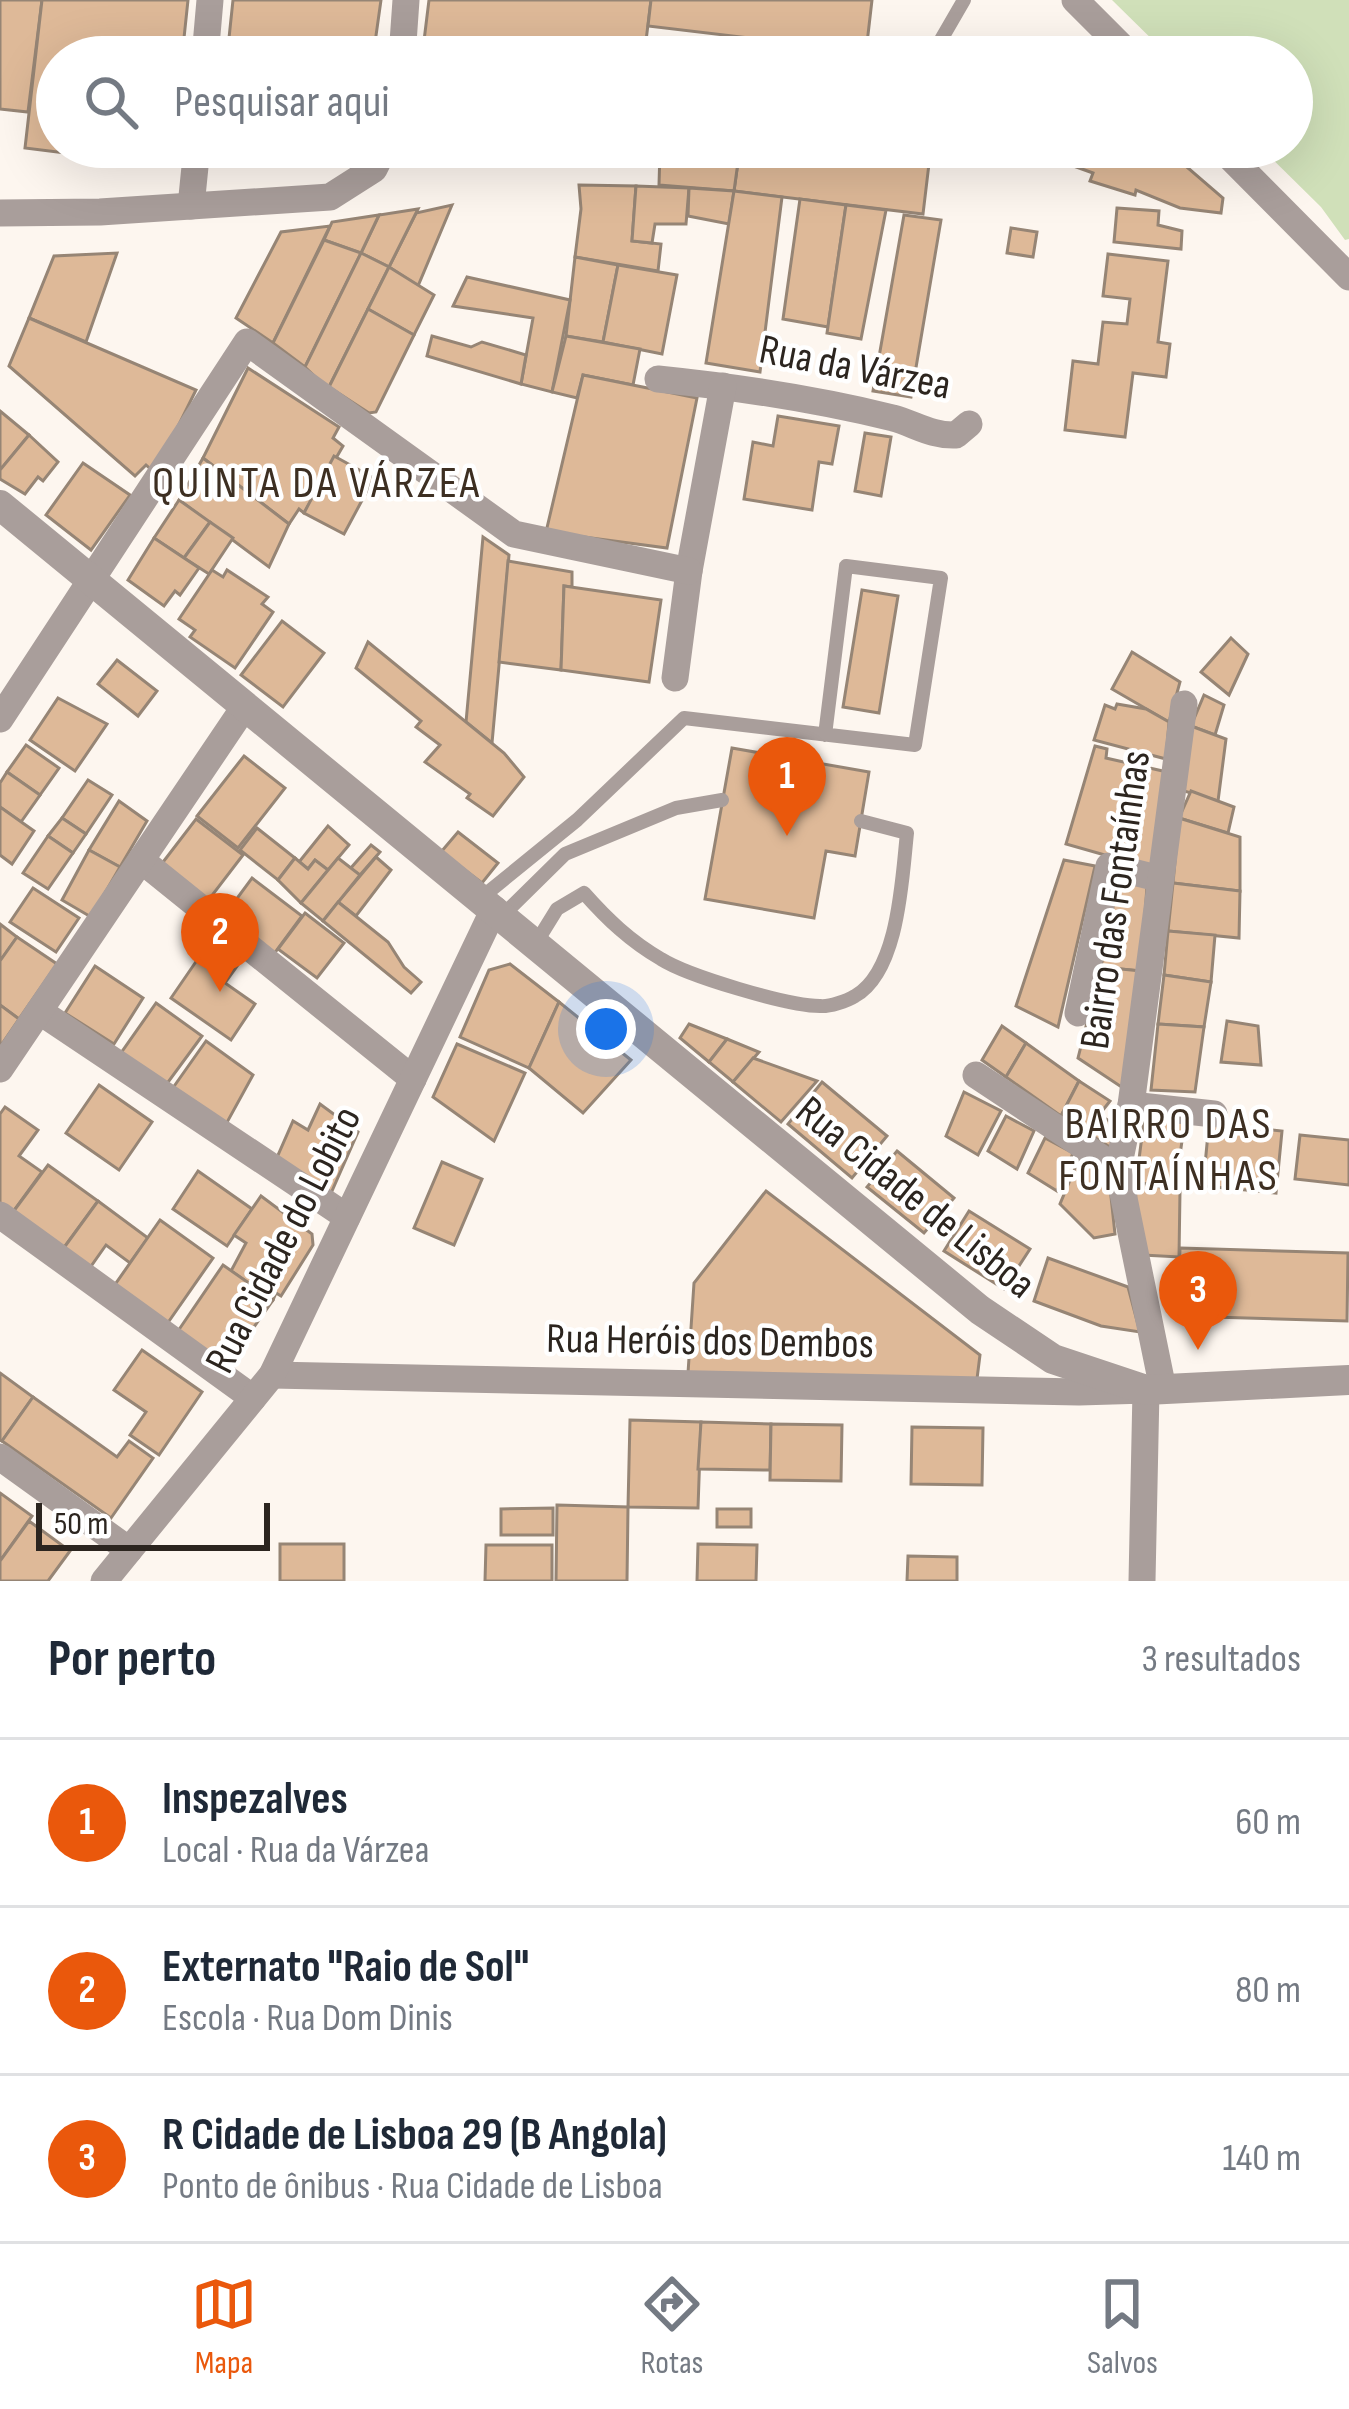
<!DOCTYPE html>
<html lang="pt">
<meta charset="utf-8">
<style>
body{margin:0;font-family:"Sofia Sans Condensed",sans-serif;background:#f2f2f3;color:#1f2937}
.scale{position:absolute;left:36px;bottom:30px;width:234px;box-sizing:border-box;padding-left:12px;border:6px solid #2c251f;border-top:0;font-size:33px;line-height:42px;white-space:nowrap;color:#2c251f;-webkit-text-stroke:9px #fff;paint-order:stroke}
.you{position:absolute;left:606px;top:1029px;width:42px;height:42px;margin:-30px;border:9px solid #fff;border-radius:50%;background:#1a73e8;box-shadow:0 0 0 18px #1a73e833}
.badge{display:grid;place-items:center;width:78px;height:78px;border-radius:50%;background:#ea580c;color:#fff;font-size:39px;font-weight:700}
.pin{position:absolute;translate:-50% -99px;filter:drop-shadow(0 3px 6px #0008)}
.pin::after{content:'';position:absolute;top:63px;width:42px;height:36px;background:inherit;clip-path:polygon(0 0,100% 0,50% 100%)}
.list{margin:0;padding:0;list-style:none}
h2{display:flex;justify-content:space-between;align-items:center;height:156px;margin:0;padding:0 48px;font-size:51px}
h2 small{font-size:39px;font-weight:400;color:#747a83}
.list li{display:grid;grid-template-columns:78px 1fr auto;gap:36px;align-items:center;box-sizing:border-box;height:168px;padding:0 48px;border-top:3px solid #e0e1e3}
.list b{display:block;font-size:45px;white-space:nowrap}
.list p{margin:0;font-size:39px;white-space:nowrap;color:#747a83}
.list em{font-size:39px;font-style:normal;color:#747a83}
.icon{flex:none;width:66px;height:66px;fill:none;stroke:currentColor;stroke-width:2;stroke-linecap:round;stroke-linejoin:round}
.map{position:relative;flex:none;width:1349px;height:1581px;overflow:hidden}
.search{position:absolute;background:#fff;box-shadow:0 12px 48px #0002;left:36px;right:36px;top:36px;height:132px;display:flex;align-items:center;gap:30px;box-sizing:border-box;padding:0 42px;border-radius:66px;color:#747a83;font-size:45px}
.sheet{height:660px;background:#fff}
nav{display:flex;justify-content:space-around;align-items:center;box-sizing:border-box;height:168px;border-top:3px solid #e0e1e3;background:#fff;font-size:33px;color:#747a83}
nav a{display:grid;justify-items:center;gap:6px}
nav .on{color:#ea580c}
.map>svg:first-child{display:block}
.green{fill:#d0e0b9}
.building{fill:#deb998;stroke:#968575;stroke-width:3}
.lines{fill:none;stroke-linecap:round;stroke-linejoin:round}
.service{stroke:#a99e9b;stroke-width:14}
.minor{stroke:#a99e9b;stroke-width:27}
.tertiary{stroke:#a99e9b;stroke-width:30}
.labels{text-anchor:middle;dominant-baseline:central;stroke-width:9;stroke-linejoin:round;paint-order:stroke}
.street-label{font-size:42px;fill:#2c251f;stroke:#fff}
.neighbourhood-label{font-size:45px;letter-spacing:3px;fill:#3d2f22;stroke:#fff}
</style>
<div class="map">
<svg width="1349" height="1581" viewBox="0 0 1349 1581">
<rect width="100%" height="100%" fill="#fdf6ef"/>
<!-- green -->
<path class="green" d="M1112 0H1349V239L1345 240 1321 207 1260 147H1292V57H1170Z"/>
<!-- building -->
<g class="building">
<path d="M0 0H42L28 112 0 109Z"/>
<path d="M42 0H188L182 57H57V147H172L170 166 25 148Z"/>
<path d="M233 0H381L373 57H227Z"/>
<path d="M429 0H651L644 57H422Z"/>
<path d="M651 0H872L866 52 648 26Z"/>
<path d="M740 147H931L923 214 734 191Z"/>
<path d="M1046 147 1166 149 1223 198 1221 213 1180 208 1136 190 1135 195 1090 181 1093 173 1043 155Z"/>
<path d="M660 151 739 155 734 191 659 185Z"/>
<path d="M579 185 636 186 632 241 661 244 658 271 575 257 581 209Z"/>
<path d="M636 186 689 188 686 224H655L652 243 632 241Z"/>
<path d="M689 188 734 191 729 224 688 216Z"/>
<path d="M734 191 782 197 760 372 706 363Z"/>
<path d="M800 199 846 205 828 327 783 319Z"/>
<path d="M452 205 418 286 389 267 416 213Z"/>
<path d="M846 205 886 210 861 339 827 333Z"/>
<path d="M1117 208 1159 211 1158 225 1182 231 1181 249 1114 242Z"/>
<path d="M418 209 389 267 361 253 379 215Z"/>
<path d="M379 215 361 253 324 240 332 222Z"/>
<path d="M904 215 941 220 911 397 873 391Z"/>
<path d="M330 226 273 343 236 318 281 232Z"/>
<path d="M1011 228 1037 232 1033 257 1007 253Z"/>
<path d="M324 240 361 253 305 367 273 343Z"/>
<path d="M117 253 86 342 29 318 54 256Z"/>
<path d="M361 253 389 267 328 389 305 367Z"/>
<path d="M1108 254 1168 261 1158 342 1170 344 1166 377 1133 373 1125 437 1065 430 1073 361 1098 364 1103 322 1127 324 1130 299 1103 296Z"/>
<path d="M575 257 618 265 603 342 566 336Z"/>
<path d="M618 265 677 275 662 354 603 342Z"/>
<path d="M389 267 434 295 414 335 368 309Z"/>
<path d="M467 277 570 300 552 392 521 384 533 318 453 306Z"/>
<path d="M368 309 414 335 376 412 369 413 329 387Z"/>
<path d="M29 318 196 390 155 473 146 465 135 476 9 366Z"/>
<path d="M432 336 471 347 482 342 526 355 521 384 427 356Z"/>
<path d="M566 336 640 349 633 385 583 375 577 398 552 392Z"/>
<path d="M248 368 339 427 333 438 343 446 304 513 299 509 289 524 203 458Z"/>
<path d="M583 375 697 398 667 548 546 532Z"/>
<path d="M0 411 29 435 0 470Z"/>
<path d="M778 416 839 426 832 464 819 462 812 510 744 499 753 442 773 446Z"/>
<path d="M865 433 891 437 881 496 855 491Z"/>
<path d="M29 435 58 462 43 481 38 477 25 494 0 479V470Z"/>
<path d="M334 456 374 478 344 534 304 513Z"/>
<path d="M203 458 289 524 269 567 179 500Z"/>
<path d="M83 463 130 495 91 550 46 515Z"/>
<path d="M179 500 210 522 184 558 154 538Z"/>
<path d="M210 522 233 538 209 574 184 558Z"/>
<path d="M483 537 509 555 492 743 466 722Z"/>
<path d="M154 538 199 568 180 595 175 591 164 606 128 580Z"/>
<path d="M508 561 572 572V587L564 586 561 670 499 662Z"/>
<path d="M212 570 223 577 227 570 268 597 262 604 273 612 235 668 190 637 195 630 179 619Z"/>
<path d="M564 586 661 600 649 682 561 670Z"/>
<path d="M862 590 898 596 879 713 843 707Z"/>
<path d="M282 621 324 653 283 707 241 675Z"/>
<path d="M1231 638 1248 654 1229 695 1201 672Z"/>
<path d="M368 642 504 753 524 777 493 816 467 798 470 794 425 762 440 745 416 727 421 721 356 668Z"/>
<path d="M1132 652 1180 682 1169 722 1112 689Z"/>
<path d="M117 660 157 691 138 716 98 684Z"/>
<path d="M1204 695 1224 705 1215 735 1191 726Z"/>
<path d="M58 698 107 724 75 771 30 740Z"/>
<path d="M1117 704 1146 709 1169 722 1166 759 1094 740 1105 705 1115 709Z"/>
<path d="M1191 726 1226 739 1218 801 1184 791Z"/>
<path d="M26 745 59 768 40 795 7 772Z"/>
<path d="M1095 746 1107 749 1106 758 1167 772 1154 869 1066 844Z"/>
<path d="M732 748 869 772 855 856 826 851 814 918 705 899Z"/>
<path d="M244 756 285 788 238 848 197 816Z"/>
<path d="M7 772 40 795 21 822 0 807V783Z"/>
<path d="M88 780 112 795 86 834 62 818Z"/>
<path d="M1191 791 1234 807 1228 833 1179 818Z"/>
<path d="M119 801 147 821 120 867 89 850Z"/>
<path d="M0 807 34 831 12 864 0 855Z"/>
<path d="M62 818 86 834 73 853 48 836Z"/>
<path d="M1179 818 1240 837V891L1173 883Z"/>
<path d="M196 819 243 855 207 902 160 866Z"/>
<path d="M328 826 349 845 328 870 315 860 308 869 299 862Z"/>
<path d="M257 828 295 858 278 880 240 850Z"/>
<path d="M458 832 498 863 482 883 441 852Z"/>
<path d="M48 836 73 853 48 889 23 873Z"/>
<path d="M371 845 380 852 360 875 350 869Z"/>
<path d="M89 850 120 867 91 917 62 900Z"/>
<path d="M376 857 391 870 356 916 338 902Z"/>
<path d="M295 858 308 869 315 860 328 870 301 903 278 880Z"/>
<path d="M338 858 360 875 323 921 301 903Z"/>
<path d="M1064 860 1095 866 1058 1027 1016 1006Z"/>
<path d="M252 878 302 916 274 954 224 916Z"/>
<path d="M1118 882 1147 886 1141 971 1101 967Z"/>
<path d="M1173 883 1240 891 1239 938 1168 931Z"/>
<path d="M33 888 79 918 56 952 10 922Z"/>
<path d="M338 902 388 942 404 967 421 982 411 993 323 921Z"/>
<path d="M305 913 344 943 317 978 278 949Z"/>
<path d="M0 924 17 937 0 961Z"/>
<path d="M1168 931 1215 935 1211 982 1164 975Z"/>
<path d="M215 934 245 955 225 983 255 1004 231 1040 171 998Z"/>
<path d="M17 937 57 964 19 1019 0 1005V961Z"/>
<path d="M510 964 559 1002 529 1068 460 1037 489 970Z"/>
<path d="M95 966 143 998 114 1044 65 1013Z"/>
<path d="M1101 967 1141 971 1126 1090 1078 1058Z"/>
<path d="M1164 975 1211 982 1204 1027 1158 1024Z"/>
<path d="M559 1002 631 1060 583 1113 529 1068Z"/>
<path d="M156 1003 202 1036 166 1085 121 1053Z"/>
<path d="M0 1005 19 1019 0 1047Z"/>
<path d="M1227 1021 1258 1026 1261 1065 1221 1062Z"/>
<path d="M689 1024 727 1039 709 1062 680 1038Z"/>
<path d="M1158 1024 1204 1027 1195 1092 1151 1090Z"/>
<path d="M1002 1026 1026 1043 1006 1077 982 1060Z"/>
<path d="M727 1039 759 1052 733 1082 709 1062Z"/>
<path d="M206 1041 253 1075 225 1126 170 1092Z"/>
<path d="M1026 1043 1079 1081 1061 1116 1006 1077Z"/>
<path d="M457 1044 525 1073 494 1141 433 1097Z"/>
<path d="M753 1058 817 1081 781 1122 733 1082Z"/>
<path d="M1079 1081 1110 1101 1099 1115 1118 1126 1113 1149 1061 1116Z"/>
<path d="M822 1082 887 1136 852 1178 788 1124Z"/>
<path d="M99 1085 152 1122 119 1170 66 1133Z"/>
<path d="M964 1092 1001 1111 978 1155 946 1136Z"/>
<path d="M320 1104 358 1132 328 1200 275 1162 293 1121 308 1130Z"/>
<path d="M5 1107 38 1130 19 1156 42 1172 13 1212 0 1203V1114Z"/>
<path d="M1145 1113 1185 1120 1175 1190 1136 1182Z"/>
<path d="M1006 1116 1034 1131 1017 1169 988 1151Z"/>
<path d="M1209 1123 1282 1131 1276 1193 1203 1186Z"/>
<path d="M1300 1135 1349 1140V1185L1295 1179Z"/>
<path d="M1045 1138 1073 1153 1057 1191 1028 1173Z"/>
<path d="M897 1151 954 1198 924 1233 867 1187Z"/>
<path d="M1079 1159 1109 1178 1115 1234 1094 1238 1060 1204Z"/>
<path d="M442 1162 482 1179 454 1245 414 1228Z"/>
<path d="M48 1165 98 1201 63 1249 13 1212Z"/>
<path d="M198 1171 252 1209 227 1246 173 1209Z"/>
<path d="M1136 1182 1180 1191 1179 1257 1143 1255 1135 1220Z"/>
<path d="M766 1191 980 1355 977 1379 688 1373 694 1283Z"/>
<path d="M261 1196 312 1234 313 1245 281 1296 276 1293 273 1300 231 1271 246 1243 234 1235Z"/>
<path d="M98 1201 148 1238 130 1263 106 1245 89 1269 63 1249Z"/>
<path d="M969 1211 1030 1249 1004 1289 944 1251Z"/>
<path d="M160 1220 213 1258 167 1324 114 1286Z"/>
<path d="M1180 1248 1348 1253 1347 1321 1178 1316Z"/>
<path d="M1048 1258 1128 1287 1140 1332 1101 1326 1034 1301Z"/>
<path d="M223 1265 273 1300 227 1365 178 1331Z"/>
<path d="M142 1350 202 1392 159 1455 130 1435 146 1412 114 1390Z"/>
<path d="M0 1373 33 1397 2 1441 0 1440Z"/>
<path d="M33 1397 117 1457 129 1441 153 1458 111 1518 2 1441Z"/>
<path d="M630 1420 701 1422 698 1508 628 1507Z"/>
<path d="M701 1422 771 1424 770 1470 698 1469Z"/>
<path d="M771 1424 842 1425 841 1481 770 1480Z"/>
<path d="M912 1427 983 1428 982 1485 911 1484Z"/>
<path d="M0 1493 32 1516 0 1561Z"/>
<path d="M557 1505 628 1507 627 1581H556Z"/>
<path d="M553 1508V1535H501V1509Z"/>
<rect x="717" y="1509" width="34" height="18"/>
<path d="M29 1521 70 1551 48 1581H0V1561Z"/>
<rect x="280" y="1544" width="64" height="37"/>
<path d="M698 1544 757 1545 756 1581H697Z"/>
<path d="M486 1545H552V1581H485Z"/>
<path d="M908 1556 957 1557V1581H907Z"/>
</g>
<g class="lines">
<!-- service -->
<g class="service">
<path d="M931 57 964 0"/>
<path d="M481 898 577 820 684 718 915 745 941 578 846 566 825 735"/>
<path d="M502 916 565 854 676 808 722 800"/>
<path d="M536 943 557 909 584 893C607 919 630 941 661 959 688 976 788 1006 820 1006 829 1007 847 1001 855 996 899 971 902 878 907 833L861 821"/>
</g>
<!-- minor -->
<g class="minor">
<path d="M1075 0 1132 57"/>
<path d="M205 57 210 0"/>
<path d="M402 57 406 0"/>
<path d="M1220 147 1349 277"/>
<path d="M191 206 197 147"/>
<path d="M0 213 100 212 330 197 374 169 385 147"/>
<path d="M658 379C736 387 816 399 893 418 915 424 931 436 956 435L969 424"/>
<path d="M675 678 689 571 723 386"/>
<path d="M0 719 247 342 514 534 689 571"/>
<path d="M141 860 413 1079"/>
<path d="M39 1011 347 1217"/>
<path d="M1078 1013 1109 866 1161 879"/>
<path d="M0 1069 245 706"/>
<path d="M976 1075 1118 1169"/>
<path d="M1131 1105 1214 1114"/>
<path d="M0 1215 253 1398"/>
<path d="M272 1375 1079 1392 1146 1390 1142 1581"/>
<path d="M1163 1389 1118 1169 1131 1105 1184 704"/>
<path d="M0 1457 129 1550"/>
<path d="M104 1581 272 1375 494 909"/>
</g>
<!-- tertiary -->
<path class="tertiary" d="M0 505 980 1310 1053 1359 1146 1390 1349 1380"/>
</g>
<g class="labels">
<!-- street labels -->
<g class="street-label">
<text transform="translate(855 368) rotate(11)">Rua da Várzea</text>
<text transform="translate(1116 900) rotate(-82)">Bairro das Fontaínhas</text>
<text transform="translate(915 1198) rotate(39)">Rua Cidade de Lisboa</text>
<text transform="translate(284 1240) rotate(-63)">Rua Cidade do Lobito</text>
<text transform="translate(710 1342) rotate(1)">Rua Heróis dos Dembos</text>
</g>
<!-- neighbourhood labels -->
<g class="neighbourhood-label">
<text x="317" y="483">QUINTA DA VÁRZEA</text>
<text x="1169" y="1124">BAIRRO DAS<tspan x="1169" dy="52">FONTAÍNHAS</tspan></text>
</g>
</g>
</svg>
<div class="scale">50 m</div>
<div class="you"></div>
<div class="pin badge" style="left:787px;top:836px">1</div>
<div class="pin badge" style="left:220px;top:992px">2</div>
<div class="pin badge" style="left:1198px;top:1350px">3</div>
<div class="search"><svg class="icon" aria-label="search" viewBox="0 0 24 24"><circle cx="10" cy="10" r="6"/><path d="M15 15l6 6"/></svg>Pesquisar aqui</div>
</div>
<section class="sheet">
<h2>Por perto<small>3 resultados</small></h2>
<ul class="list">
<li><span class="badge">1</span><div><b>Inspezalves</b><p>Local · Rua da Várzea</p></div><em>60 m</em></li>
<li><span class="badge">2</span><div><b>Externato &quot;Raio de Sol&quot;</b><p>Escola · Rua Dom Dinis</p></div><em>80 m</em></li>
<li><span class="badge">3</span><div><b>R Cidade de Lisboa 29 (B Angola)</b><p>Ponto de ônibus · Rua Cidade de Lisboa</p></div><em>140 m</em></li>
</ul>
</section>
<nav>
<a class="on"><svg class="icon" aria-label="map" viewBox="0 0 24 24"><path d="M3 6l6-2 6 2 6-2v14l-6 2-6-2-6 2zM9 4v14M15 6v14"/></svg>Mapa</a>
<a><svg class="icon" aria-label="directions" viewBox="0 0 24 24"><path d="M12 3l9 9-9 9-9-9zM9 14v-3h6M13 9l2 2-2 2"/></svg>Rotas</a>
<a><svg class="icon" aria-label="saved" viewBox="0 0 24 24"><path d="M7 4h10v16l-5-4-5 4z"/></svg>Salvos</a>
</nav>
